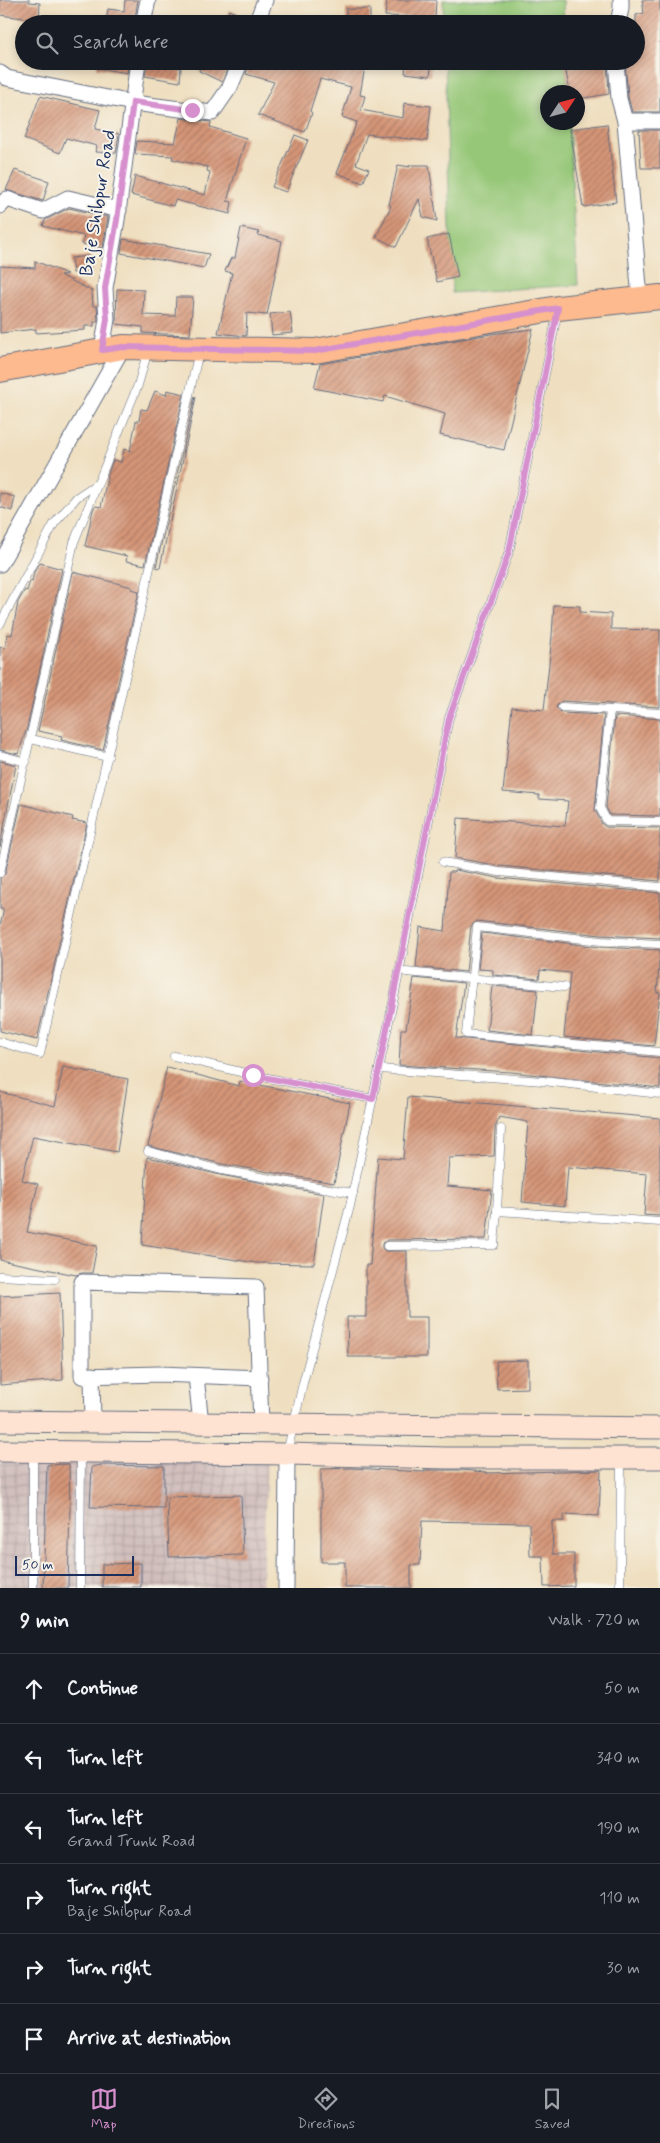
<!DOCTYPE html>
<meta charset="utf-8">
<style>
body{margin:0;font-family:Mynerve,sans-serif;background:#20242c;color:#f1f3f6}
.compass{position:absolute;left:540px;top:85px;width:45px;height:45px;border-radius:50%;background:#171b24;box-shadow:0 2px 8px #0003;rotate:54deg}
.scale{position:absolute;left:15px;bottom:12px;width:119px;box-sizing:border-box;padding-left:5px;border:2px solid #1b2f5e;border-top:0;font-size:14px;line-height:18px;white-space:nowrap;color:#1b2f5e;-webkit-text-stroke:4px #f7f3e8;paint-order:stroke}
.stop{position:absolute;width:15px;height:15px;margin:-11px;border:4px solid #d690ce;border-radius:50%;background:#fff}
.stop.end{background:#d690ce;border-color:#fff;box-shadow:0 1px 5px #0008}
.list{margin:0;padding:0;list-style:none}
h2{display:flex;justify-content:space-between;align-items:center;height:65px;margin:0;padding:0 20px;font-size:21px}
h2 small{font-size:16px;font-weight:400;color:#9ea1a6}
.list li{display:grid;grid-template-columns:32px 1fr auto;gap:15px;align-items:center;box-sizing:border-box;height:70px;padding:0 20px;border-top:1px solid #363941}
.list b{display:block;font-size:19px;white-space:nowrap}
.list p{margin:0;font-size:16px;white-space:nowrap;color:#9ea1a6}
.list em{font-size:16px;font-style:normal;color:#9ea1a6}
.icon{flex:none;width:28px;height:28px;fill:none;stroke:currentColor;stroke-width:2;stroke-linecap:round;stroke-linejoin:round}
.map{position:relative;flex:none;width:660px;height:1588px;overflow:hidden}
.search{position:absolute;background:#171b24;box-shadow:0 2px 8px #0003;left:15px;right:15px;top:15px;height:55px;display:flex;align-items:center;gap:12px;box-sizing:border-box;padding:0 18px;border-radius:28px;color:#9ea1a6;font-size:19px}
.sheet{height:485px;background:#171b24}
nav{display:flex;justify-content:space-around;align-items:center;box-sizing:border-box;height:70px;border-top:1px solid #363941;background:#171b24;font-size:14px;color:#9ea1a6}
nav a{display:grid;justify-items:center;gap:2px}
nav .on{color:#d690ce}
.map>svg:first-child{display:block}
.industrial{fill:url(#industrial-grid)}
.garden{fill:#96c778;stroke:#587b6b}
.building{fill:url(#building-hatch)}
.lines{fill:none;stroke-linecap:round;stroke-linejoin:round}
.lane-casing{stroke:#656d80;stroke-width:9}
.street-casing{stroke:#656d80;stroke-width:17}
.secondary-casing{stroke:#656d80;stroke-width:23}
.primary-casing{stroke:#656d80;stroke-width:26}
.lane{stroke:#fff;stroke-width:8}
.street{stroke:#fff;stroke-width:15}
.secondary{stroke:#fee3d2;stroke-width:21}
.primary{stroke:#fcba8e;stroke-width:24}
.route{stroke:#d690ce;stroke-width:6}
.labels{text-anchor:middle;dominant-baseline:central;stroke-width:4;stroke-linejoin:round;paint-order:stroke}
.street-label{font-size:19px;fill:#1b2f5e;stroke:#f7f3e8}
</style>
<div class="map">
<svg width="660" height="1588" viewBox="0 0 660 1588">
<defs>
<pattern id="industrial-grid" width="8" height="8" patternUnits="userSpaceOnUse" patternTransform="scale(1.25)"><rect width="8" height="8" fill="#d1bfbd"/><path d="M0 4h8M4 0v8" fill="none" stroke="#b3a4a5"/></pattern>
<pattern id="building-hatch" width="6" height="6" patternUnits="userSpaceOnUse" patternTransform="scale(1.25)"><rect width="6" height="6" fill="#d59577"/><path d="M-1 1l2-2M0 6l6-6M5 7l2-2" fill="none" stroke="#ac7a65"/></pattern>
</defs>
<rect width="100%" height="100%" fill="#f7f3e8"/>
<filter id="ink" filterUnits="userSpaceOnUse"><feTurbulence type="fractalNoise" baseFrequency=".02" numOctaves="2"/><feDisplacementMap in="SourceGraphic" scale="10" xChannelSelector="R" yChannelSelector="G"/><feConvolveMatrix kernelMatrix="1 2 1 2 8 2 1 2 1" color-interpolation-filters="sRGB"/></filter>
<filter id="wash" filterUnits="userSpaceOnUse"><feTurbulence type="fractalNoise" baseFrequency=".0096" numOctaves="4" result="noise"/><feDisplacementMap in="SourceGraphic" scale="20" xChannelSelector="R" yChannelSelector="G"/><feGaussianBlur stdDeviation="1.12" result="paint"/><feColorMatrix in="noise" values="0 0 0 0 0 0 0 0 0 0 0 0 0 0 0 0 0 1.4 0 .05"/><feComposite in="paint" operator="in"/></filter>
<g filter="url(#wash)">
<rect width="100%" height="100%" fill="#efdfc0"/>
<!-- industrial -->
<path class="industrial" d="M0 1450 267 1455 262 1588H0Z"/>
<!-- garden -->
<g class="garden">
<path d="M443 0H563L564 24H444Z"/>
<path d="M445 61H566L568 92H548V122L569 123 578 285 452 293Z"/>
</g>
<g id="blocks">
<!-- building -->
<g class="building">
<path d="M0 0H30L29 2 40 3 39 20 0 15Z"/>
<path d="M125 0H138L134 24H106L108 9 124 11Z"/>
<path d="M387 0H436L435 18 385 16Z"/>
<path d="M642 0H660V112H632L628 97 625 61H636V15L644 13Z"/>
<rect x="346" y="9" width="24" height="15"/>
<path d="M229 10 248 18 247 24H224Z"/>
<path d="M97 61H129L127 73 97 68Z"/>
<path d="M147 61H178L177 67 181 68 180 82 145 76Z"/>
<path d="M203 61H231L222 82 199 71Z"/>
<path d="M250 61H317L337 65V61H366L360 95 365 96 361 110 403 118 404 103 431 106 427 141 367 134 356 164 369 169 363 183 337 173 357 122 342 117 351 87 320 79 310 111 312 113 305 132 258 115 274 82 246 74Z"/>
<path d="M406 61H432L430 76 405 73Z"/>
<path d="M595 61H607L609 94 578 99V92H570L565 67Z"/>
<path d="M40 96 100 110 95 129 119 134 116 153 95 152 97 146 66 138 60 153 24 139Z"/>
<path d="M181 118 211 122 210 127 246 138 227 201 232 202 230 214 175 200 173 206 131 195 135 176 205 195 210 172 207 171 208 167 172 159 173 156 135 154 137 141 175 143Z"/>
<path d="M607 124 616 202 583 207 570 129Z"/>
<path d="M639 130H660V168H641Z"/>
<path d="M295 135 308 140 286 192 272 187Z"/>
<path d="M398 165 410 167 409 165H429L437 221 423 217 419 199 396 247 376 237 391 206 389 205Z"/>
<path d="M15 170 49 181 43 201 6 190Z"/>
<path d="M69 208 108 217 103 248 82 244 84 236 43 226 45 220Z"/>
<path d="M241 228 259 232 258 235 282 241 267 315 247 313 246 336 218 333 232 273 225 271 231 258H235Z"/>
<path d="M449 234 458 277 437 282 427 239Z"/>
<path d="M123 239 209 254 204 268 121 253Z"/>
<path d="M89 256 91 271 73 273 71 258Z"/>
<path d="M35 261 67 274 60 275 92 291 93 306H97L98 319 97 322H94V326H85V330L36 333V329L0 333V266L35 268Z"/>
<path d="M117 289 144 290 143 315 175 316 176 297H193L190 335 143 333V327L116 324Z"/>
<path d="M290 312 293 333 272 335 270 314Z"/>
<path d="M533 329 504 450 440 435 445 414 385 396 383 402 314 388 320 364 491 334Z"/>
<path d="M167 390 184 394 145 565 126 561 127 556 85 546 93 510 95 506 101 507 108 474 113 460 121 462 124 449 130 451 136 421H139L141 409 147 410 155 391 166 395Z"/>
<path d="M195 396 196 397 160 568 156 567Z"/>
<path d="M0 493 15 497 12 511 0 507Z"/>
<path d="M40 563 62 569 27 728 18 754 0 750V647L5 648 7 634 12 635 18 602 25 590 27 591 30 581 32 582 34 572Z"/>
<path d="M73 572 132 587 131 589 139 591 103 750 61 740 62 736 38 731Z"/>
<path d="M554 605 580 606V612L611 614V629L660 630V707L562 701 558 704 556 707 562 713 604 715 595 810 602 824 606 827 660 828V881L500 866 455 858 458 818 565 826 568 801 539 799V795L503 792 512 707 544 710 552 636Z"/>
<path d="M615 716 660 719V816L610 815 606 807Z"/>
<path d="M0 761 16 765 0 847Z"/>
<path d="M21 804 73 817 72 820 87 823 37 1040 0 1031V926L3 913V909H0V878L5 874Z"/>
<path d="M455 870 498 878 660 893V938L601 935 477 921 471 926 466 972 416 967 420 927 445 931 449 872H454Z"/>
<path d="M482 933 600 947 660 950 657 993H660L654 1046 564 1037 570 973 540 970 539 979 493 975V970L478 969Z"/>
<path d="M414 978 464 983 456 1038 660 1058V1088L511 1072 399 1065 401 1029H406Z"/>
<path d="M492 986 538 990 533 1035 487 1030Z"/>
<path d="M63 1067 128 1079 117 1152 33 1136 22 1180 38 1184 27 1232 97 1246 92 1273H82L76 1275 0 1260V1092L55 1106Z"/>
<path d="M167 1067 239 1086 240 1081 350 1103 334 1183 222 1164 148 1146Z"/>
<path d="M408 1097 660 1118V1216L644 1215 647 1174 568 1167 565 1206 522 1202 528 1122 499 1117 495 1129 494 1156 449 1158 447 1186 492 1190 486 1239 387 1240 382 1244V1248L385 1251H407V1317H427V1357H348L347 1317H366V1265H370L378 1157 403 1159Z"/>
<path d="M147 1157 220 1175 324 1194 314 1264 256 1263 142 1245Z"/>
<path d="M60 1293 63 1380 0 1385V1296Z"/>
<path d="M528 1360V1388L497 1389 496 1361Z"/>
<path d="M69 1464 70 1507 68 1588H43L47 1465Z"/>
<path d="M101 1465 164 1466V1508L90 1507 92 1467Z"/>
<path d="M352 1468 425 1472V1470H461L486 1472V1473L601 1470 599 1516 564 1514V1521H552L553 1554H574V1586L544 1587 543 1556H530L529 1523 422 1521 420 1565H411V1588H345V1562H321V1469Z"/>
<path d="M241 1495 243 1555 169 1557 167 1497Z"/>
<path d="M141 1563V1587H102V1564Z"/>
</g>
</g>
</g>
<g filter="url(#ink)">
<use href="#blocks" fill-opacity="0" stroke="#656d80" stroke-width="1"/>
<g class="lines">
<defs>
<g id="lane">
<path d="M0 624 54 524 77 497 98 483"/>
<path d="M562 707 660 713"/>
<path d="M610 710 600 808 607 821 660 822"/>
<path d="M31 739 108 757"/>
<path d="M0 755 26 762"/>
<path d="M443 862 499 872 660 887"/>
<path d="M0 873 74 542 138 385 148 350"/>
<path d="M660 944 601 941 477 927 466 1034 660 1052"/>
<path d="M406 972 564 987"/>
<path d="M0 1042 40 1054 199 351"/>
<path d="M174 1056 253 1075 373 1099"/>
<path d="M379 1069 543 1081 660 1094"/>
<path d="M501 1129 497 1211 660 1222"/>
<path d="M148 1151 221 1170 353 1193"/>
<path d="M387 1246 494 1245 497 1211"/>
<path d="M0 1276 55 1279"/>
<path d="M33 1453V1588"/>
<path d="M287 1453 303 1383 350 1206 395 993 449 718 509 552 558 310"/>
<path d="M80 1588 81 1453"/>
<path d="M620 1588 621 1461"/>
</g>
<g id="street">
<path d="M143 24 148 0"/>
<path d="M256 24 265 0"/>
<path d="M618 24 621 8V0"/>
<path d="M616 61 619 99 625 121 640 299"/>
<path d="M0 73 7 78 133 103 212 113 230 87 241 61"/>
<path d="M625 121H660"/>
<path d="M0 206 7 199 43 211 68 198 119 210"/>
<path d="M102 350 107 319 105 288 117 220 138 61"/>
<path d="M0 564 123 347"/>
<path d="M92 1375 93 1423"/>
<path d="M196 1376 201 1424"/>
<path d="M260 1378 160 1374 82 1376V1282L256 1287 261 1425"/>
<path d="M286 1588 287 1454"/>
</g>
<g id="secondary">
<path d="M0 1421 660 1428"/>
<path d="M0 1451 287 1454 446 1458H660"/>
</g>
<path id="primary" d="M0 370 123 347 315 351 558 308 660 297"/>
</defs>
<!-- lane casing -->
<use href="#lane" class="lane-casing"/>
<!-- street casing -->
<use href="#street" class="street-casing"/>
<!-- secondary casing -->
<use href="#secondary" class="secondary-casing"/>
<!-- primary casing -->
<use href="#primary" class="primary-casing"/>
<!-- lane -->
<use href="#lane" class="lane"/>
<!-- street -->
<use href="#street" class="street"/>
<!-- secondary -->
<use href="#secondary" class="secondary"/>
<!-- primary -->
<use href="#primary" class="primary"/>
</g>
</g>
<g class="lines" filter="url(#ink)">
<!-- route -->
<path class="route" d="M192 110 133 102 117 220 105 288 107 319 102 350 123 347 315 351 558 308 509 552 449 718 373 1099 253 1075"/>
</g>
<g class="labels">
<!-- street labels -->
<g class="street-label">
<text transform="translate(98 203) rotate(-81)">Baje Shibpur Road</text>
</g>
</g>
</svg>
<svg class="compass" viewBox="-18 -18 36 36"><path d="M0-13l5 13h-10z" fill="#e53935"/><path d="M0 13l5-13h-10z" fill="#9ea1a6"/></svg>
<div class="scale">50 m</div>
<div class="stop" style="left:253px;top:1075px"></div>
<div class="stop end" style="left:192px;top:110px"></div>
<div class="search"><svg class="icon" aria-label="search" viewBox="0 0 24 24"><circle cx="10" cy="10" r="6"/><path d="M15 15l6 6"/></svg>Search here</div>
</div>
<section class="sheet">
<h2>9 min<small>Walk · 720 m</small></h2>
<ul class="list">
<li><svg class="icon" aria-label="ahead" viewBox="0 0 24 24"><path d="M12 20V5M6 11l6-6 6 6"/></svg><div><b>Continue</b></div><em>50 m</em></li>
<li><svg class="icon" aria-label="left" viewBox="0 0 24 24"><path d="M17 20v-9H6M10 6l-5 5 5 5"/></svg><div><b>Turn left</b></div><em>340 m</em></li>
<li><svg class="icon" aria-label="left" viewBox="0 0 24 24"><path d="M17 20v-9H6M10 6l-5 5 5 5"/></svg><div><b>Turn left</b><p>Grand Trunk Road</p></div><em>190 m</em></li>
<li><svg class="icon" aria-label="right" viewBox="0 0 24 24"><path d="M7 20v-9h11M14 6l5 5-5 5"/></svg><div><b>Turn right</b><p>Baje Shibpur Road</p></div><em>110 m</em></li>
<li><svg class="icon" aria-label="right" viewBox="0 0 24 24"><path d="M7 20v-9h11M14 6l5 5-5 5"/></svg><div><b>Turn right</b></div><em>30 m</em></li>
<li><svg class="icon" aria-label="arrive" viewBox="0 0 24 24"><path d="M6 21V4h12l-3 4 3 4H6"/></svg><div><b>Arrive at destination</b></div></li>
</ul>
</section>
<nav>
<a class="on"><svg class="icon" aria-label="map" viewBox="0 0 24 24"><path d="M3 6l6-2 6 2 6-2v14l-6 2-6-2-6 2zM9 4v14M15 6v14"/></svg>Map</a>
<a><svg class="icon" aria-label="directions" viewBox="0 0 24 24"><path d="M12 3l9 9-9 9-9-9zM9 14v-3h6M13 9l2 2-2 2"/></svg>Directions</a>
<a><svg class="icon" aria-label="saved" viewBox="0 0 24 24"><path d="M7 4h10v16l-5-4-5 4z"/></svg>Saved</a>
</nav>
